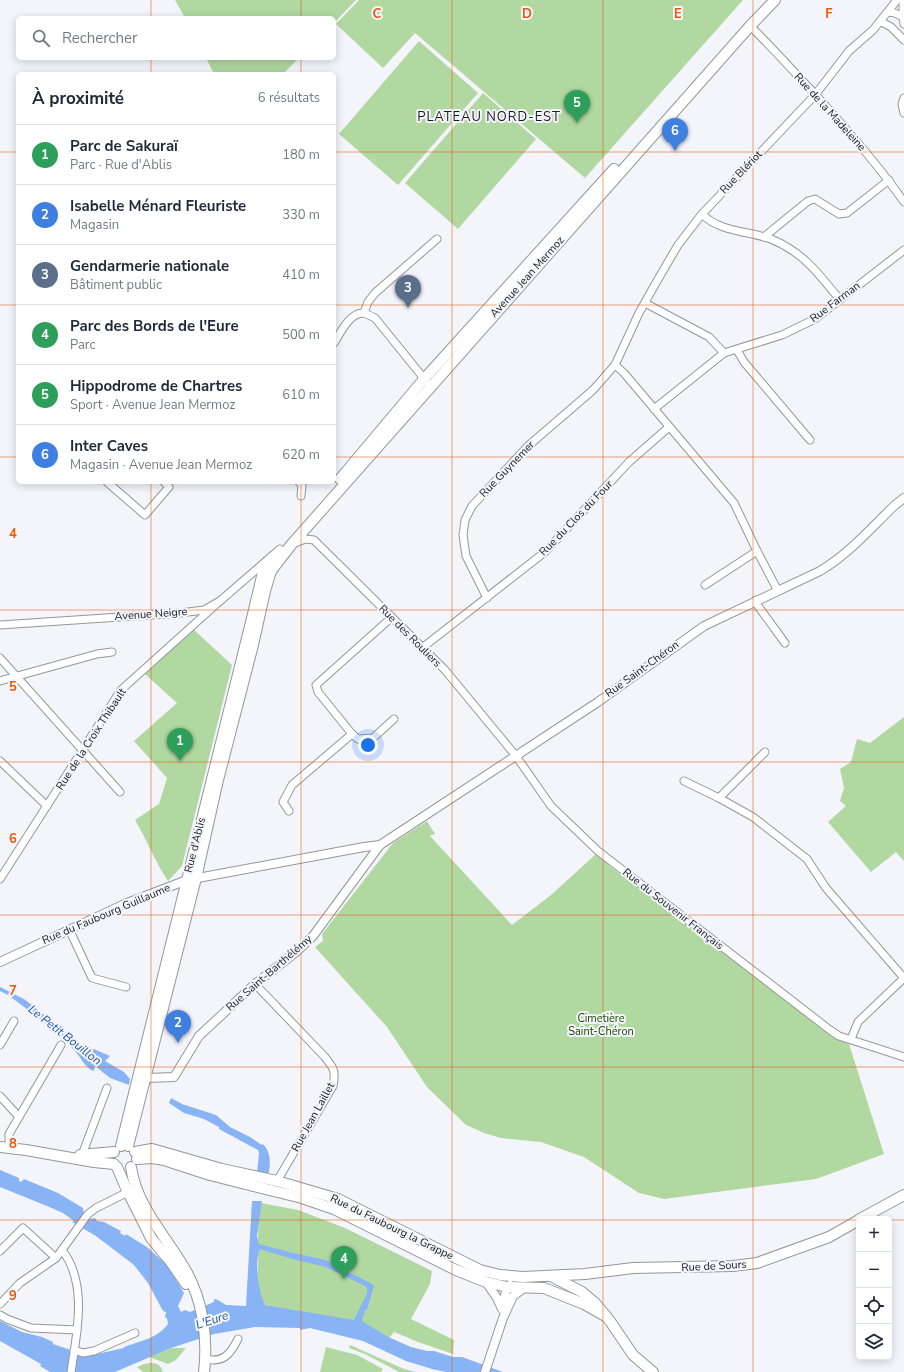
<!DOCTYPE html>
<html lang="fr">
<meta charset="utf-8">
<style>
body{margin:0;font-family:"Nunito Sans",sans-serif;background:#f2f2f3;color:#1f2937}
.controls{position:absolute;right:12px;bottom:12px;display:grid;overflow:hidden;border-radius:6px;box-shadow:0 2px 10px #0003}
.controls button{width:36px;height:36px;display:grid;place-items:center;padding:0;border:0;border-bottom:1px solid #e0e1e3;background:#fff;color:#1f2937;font:20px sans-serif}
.you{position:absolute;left:368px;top:745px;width:14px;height:14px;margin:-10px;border:3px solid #fff;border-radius:50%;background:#1a73e8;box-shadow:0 0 0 6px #1a73e833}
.badge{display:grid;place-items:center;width:26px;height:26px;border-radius:50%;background:#3f8786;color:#fff;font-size:13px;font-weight:700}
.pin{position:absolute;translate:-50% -33px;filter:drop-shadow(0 1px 2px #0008)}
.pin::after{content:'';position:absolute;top:21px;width:14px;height:12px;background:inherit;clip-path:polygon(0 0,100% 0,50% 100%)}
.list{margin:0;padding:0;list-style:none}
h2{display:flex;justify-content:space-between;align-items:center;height:52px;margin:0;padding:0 16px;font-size:17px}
h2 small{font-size:13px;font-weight:400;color:#747a83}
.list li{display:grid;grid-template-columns:26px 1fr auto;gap:12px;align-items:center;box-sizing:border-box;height:60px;padding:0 16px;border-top:1px solid #e0e1e3}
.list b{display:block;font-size:15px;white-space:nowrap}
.list p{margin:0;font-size:13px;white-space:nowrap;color:#747a83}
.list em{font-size:13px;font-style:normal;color:#747a83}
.icon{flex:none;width:22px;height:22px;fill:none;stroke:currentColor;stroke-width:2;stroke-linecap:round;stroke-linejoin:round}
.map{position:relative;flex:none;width:904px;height:1372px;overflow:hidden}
.search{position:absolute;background:#fff;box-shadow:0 2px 10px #0003;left:16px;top:16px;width:320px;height:44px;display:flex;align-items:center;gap:10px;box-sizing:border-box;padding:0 14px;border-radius:6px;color:#747a83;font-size:15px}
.panel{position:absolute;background:#fff;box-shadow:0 2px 10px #0003;left:16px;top:72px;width:320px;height:412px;border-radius:6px}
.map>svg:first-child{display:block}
.green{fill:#b1d8a1}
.water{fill:#88b3f4;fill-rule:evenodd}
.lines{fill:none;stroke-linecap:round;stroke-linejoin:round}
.river{stroke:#88b3f4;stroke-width:13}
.minor-casing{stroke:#95969b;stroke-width:9}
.tertiary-casing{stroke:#95969b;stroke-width:10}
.secondary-casing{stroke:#95969b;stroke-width:12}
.minor{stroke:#fff;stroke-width:7}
.tertiary{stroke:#fff;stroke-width:8}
.secondary{stroke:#fff;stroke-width:10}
.grid{fill:none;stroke:#e8590c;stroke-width:1;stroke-opacity:0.55}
.labels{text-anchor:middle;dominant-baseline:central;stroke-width:4;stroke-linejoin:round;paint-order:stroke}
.street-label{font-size:11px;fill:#1a1b1d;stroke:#f4f5fb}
.park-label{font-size:11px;fill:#1c4700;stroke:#f4f5fb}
.water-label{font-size:12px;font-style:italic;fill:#2155a1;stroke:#f4f5fb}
.quarter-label{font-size:13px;letter-spacing:1px;fill:#1a1b1d;stroke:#f4f5fb}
.grid-label{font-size:13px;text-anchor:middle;font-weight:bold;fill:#e8590c;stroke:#f4f5fb;stroke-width:4;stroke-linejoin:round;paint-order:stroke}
</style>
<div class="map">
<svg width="904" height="1372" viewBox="0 0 904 1372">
<rect width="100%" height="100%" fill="#f4f5fb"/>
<!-- green -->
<g class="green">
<path d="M175 0H356L334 23V18H185Z"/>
<path d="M359 0H743L585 178 415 33 383 68 336 24Z"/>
<path d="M419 41 478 93 398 185 339 134Z"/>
<path d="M206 58H299L283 74H214Z"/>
<path d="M483 93 536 139 458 229 405 183Z"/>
<path d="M193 629 232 665 182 866 168 881C155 862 147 840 135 820L159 804 167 778 134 741 177 703 145 674Z"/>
<path d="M904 717V861L896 852 871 872 828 822 846 806 840 801 844 788 840 769 851 762 857 739 870 743Z"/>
<path d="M427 821 435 834 430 836 512 925 551 895 596 854 612 868 723 951 835 1038 849 1044 884 1154 816 1179 664 1199 639 1193 584 1157 541 1142 501 1138 484 1133 466 1125 427 1087 387 1027 315 947 323 941 322 934 393 843Z"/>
<path d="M261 1203 298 1210 345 1228 432 1271 430 1284 411 1319 454 1340 453 1354 418 1342 394 1332 389 1338 354 1321 265 1305C255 1289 259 1268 258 1250 258 1234 258 1218 261 1203Z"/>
<path d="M350 1345 404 1369 416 1372H399L365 1354 349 1348Z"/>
<path d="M326 1347 357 1355 383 1369 381 1372H320Z"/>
<path d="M171 1348H186L176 1360 168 1364 149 1357Z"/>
<path d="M150 1363C157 1363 161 1365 163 1372H143L137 1367 144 1364Z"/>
</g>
<!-- water -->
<g class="water">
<path d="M0 987 24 999 80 1043 110 1056 105 1061 124 1072 130 1079 129 1085 110 1078 95 1066 94 1071C85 1069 80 1055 73 1049 54 1028 31 1012 8 995L0 991Z"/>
<path d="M171 1098 182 1104 216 1115 230 1127 250 1137 262 1145 263 1144C271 1152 271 1165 268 1175L257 1173 259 1153 258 1150 219 1129V1127L204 1119 184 1113 169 1103Z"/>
<path d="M0 1170 19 1178V1181L21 1182 24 1179 58 1193 83 1208 84 1214 90 1219 95 1218 97 1221 104 1222 121 1231 120 1233 125 1236 126 1234 147 1247 166 1264 184 1293 178 1306 181 1312 185 1310 190 1312 214 1302V1299L218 1300 226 1305 246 1306 252 1201H262L257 1236 259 1244 289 1252 326 1260 372 1284 374 1286 367 1310H365L362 1321 386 1336 411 1347 427 1351H434L453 1357H462L503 1372H446L432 1369 406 1361 363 1341 310 1328 300 1330V1328L255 1327 214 1334 171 1348 115 1372H50L40 1366 41 1364 0 1341V1321L22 1332 42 1337 53 1342V1344L88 1356 124 1348V1347C139 1341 157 1339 168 1324L167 1318H165L166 1312 163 1311 148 1283 134 1265 96 1236 72 1222 74 1221 63 1213 47 1206 0 1187ZM260 1249 292 1259 326 1267 365 1286 367 1288V1293L354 1320 265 1305C259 1294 254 1261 260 1249Z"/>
</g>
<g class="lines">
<!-- river -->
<path class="river" d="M70 1362 110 1363 114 1362"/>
<defs>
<g id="minor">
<path d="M903 0V17L904 24"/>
<path d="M888 12 895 13 903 17"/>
<path d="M880 21 891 27 904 40"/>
<path d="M750 26C772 47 792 70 813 92 845 127 877 163 904 202"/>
<path d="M904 98 902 104 904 113"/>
<path d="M702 214C719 232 749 231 771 239 803 252 819 274 840 300"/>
<path d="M764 237 808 201 815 199 839 214 847 213 889 180"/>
<path d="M645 303 709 337 724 353"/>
<path d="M364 313 368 302 375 293 437 239"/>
<path d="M334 343C340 334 349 313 363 313 367 314 371 316 375 318L426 381"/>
<path d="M737 350 744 362 810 440"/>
<path d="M615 365 624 373 734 503 757 551 778 591"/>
<path d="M654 409 724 353 782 335 815 319 904 250"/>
<path d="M107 482 145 515 169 487 164 482"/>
<path d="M299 482 302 485 301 496"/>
<path d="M295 543 305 539 314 540 445 670 516 756 551 806 598 851 830 1030 839 1036 904 1057"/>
<path d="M705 585 757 551"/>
<path d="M487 598 466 556 463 535 465 520 472 506 528 446 593 390 615 365 639 313 657 281 678 245 702 214 815 95 849 51 873 30 897 0"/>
<path d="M756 600 758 606 785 643"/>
<path d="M0 625 180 613 204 610 220 601 280 549"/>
<path d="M422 648 545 552 629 462 669 427"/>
<path d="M0 658 120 792"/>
<path d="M0 681 97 654 112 652"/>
<path d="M352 734 358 739 373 738 394 719"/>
<path d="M0 761 47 806"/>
<path d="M684 781 719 798 753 817 807 859 826 888 904 978"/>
<path d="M719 798 765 752"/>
<path d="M289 811 283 802 292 785 352 734 318 692 316 685 391 618"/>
<path d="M0 879 121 690 220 601"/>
<path d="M69 929 92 978 126 987"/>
<path d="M255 984 324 1056C334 1068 336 1071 333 1086L277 1181"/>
<path d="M851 1039 858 1022 904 978"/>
<path d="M0 1045 14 1021"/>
<path d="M0 1096 19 1117 9 1134V1147"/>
<path d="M19 1117 61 1045"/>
<path d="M82 1155 107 1088"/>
<path d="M62 1250C88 1283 77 1333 71 1372"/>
<path d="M0 1251 23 1228 56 1258"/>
<path d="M0 1304 20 1283 56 1258 88 1214 96 1208 128 1192"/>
<path d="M0 1315 7 1319 31 1328 77 1330"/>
<path d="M74 1350 83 1353 94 1351 135 1333"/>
<path d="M205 1359C223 1363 230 1355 238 1339"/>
</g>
<g id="tertiary">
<path d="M0 962 127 903 187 880 364 847 380 845"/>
<path d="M146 1078 174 1077 199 1036 255 984 296 952 313 936 380 845 598 702 704 626 820 571C849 554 871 528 895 505L904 498"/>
<path d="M486 1282 497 1298 502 1309"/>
<path d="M502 1308 507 1287 510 1285"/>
<path d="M485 1372 503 1318 513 1296 524 1288"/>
</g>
<g id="secondary">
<path d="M340 479 424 379 614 169"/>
<path d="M121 1146 254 610 263 572 271 560"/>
<path d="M128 1146 196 878 218 780 253 645 265 591 271 571 291 545 750 26 775 0"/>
<path d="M0 1147 26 1150 94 1162 114 1164"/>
<path d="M135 1152 152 1149 222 1169 277 1181 338 1199 480 1270 500 1275 523 1277 585 1274 633 1268 733 1266 757 1263 829 1237 859 1220"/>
<path d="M80 1155 114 1152"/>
<path d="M137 1159 152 1158 164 1160 210 1175 302 1198 334 1209 456 1270 486 1282 507 1287 544 1288 584 1304 607 1317"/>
<path d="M117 1167 126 1188 151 1238 170 1261 186 1284"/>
<path d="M131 1167C137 1208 167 1237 186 1271 203 1301 208 1338 204 1372"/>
<path d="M860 1219 904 1195"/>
<path d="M551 1276 582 1292 595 1303 610 1321 633 1355 653 1372"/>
</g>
</defs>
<!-- minor casing -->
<use href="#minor" class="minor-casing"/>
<!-- tertiary casing -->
<use href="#tertiary" class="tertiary-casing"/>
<!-- secondary casing -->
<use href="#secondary" class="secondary-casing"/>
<!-- minor -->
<use href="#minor" class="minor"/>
<!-- tertiary -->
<use href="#tertiary" class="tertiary"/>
<!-- secondary -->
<use href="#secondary" class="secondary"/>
</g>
<!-- grid -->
<path class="grid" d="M151 0V18M301 0V18M452 0V1372M603 0V1372M753 0V1372M151 58V74M301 58V74M0 152H18M334 152H904M0 305H18M334 305H904M0 457H18M334 457H904M151 482V1372M301 482V1372M0 610H904M0 762H904M0 915H904M0 1067H904M0 1220H859M889 1220H904"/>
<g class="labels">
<!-- street labels -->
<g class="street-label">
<text transform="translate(830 112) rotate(48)">Rue de la Madeleine</text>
<text transform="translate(741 172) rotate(-46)">Rue Blériot</text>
<text transform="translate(527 277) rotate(-48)">Avenue Jean Mermoz</text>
<text transform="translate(835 302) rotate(-37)">Rue Farman</text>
<text transform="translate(507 469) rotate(-46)">Rue Guynemer</text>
<text transform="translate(576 518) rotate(-46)">Rue du Clos du Four</text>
<text transform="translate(151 614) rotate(-4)">Avenue Neigre</text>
<text transform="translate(410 636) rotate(45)">Rue des Rouliers</text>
<text transform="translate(642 669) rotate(-36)">Rue Saint-Chéron</text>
<text transform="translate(91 739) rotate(-57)">Rue de la Croix Thibault</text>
<text transform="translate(195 845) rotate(-76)">Rue d'Ablis</text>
<text transform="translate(673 909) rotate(38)">Rue du Souvenir Français</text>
<text transform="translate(106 914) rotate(-23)">Rue du Faubourg Guillaume</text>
<text transform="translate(269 973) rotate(-41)">Rue Saint-Barthélémy</text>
<text transform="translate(313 1117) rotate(-61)">Rue Jean Laillet</text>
<text transform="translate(392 1227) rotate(26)">Rue du Faubourg la Grappe</text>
<text transform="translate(714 1266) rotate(-3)">Rue de Sours</text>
</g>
<!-- park labels -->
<g class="park-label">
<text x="601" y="1018">Cimetière<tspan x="601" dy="13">Saint-Chéron</tspan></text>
</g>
<!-- water labels -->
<g class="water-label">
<text transform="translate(65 1035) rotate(38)">Le Petit Bouillon</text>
<text transform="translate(212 1320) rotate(-18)">L'Eure</text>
</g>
<!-- quarter labels -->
<g class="quarter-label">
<text x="489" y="117">PLATEAU NORD-EST</text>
</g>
</g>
<g class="grid-label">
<text x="377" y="18">C</text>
<text x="527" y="18">D</text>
<text x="678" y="18">E</text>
<text x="829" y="18">F</text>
<text x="13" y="538">4</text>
<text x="13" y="691">5</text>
<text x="13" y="843">6</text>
<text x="13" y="995">7</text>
<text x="13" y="1148">8</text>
<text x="13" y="1300">9</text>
</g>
</svg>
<div class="controls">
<button>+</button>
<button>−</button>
<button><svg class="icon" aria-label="locate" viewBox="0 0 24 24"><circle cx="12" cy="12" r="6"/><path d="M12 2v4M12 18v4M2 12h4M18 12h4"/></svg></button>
<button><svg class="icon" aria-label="layers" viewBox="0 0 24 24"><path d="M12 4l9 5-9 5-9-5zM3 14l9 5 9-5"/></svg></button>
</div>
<div class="you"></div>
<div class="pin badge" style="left:180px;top:761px;background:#2e9e5b">1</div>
<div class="pin badge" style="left:178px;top:1043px;background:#3f7fe0">2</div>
<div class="pin badge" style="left:408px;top:308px;background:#5c6f8a">3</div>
<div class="pin badge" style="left:344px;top:1279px;background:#2e9e5b">4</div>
<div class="pin badge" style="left:577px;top:123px;background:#2e9e5b">5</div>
<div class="pin badge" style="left:675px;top:151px;background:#3f7fe0">6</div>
<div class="search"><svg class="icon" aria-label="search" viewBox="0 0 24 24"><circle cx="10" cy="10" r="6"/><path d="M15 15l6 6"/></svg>Rechercher</div>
<section class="panel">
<h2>À proximité<small>6 résultats</small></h2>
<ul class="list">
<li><span class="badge" style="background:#2e9e5b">1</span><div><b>Parc de Sakuraï</b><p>Parc · Rue d'Ablis</p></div><em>180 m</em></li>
<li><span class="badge" style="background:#3f7fe0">2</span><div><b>Isabelle Ménard Fleuriste</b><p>Magasin</p></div><em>330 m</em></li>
<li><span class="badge" style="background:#5c6f8a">3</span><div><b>Gendarmerie nationale</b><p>Bâtiment public</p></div><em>410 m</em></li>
<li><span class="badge" style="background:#2e9e5b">4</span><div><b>Parc des Bords de l'Eure</b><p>Parc</p></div><em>500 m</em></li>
<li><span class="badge" style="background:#2e9e5b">5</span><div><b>Hippodrome de Chartres</b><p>Sport · Avenue Jean Mermoz</p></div><em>610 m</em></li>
<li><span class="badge" style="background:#3f7fe0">6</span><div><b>Inter Caves</b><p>Magasin · Avenue Jean Mermoz</p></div><em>620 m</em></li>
</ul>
</section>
</div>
